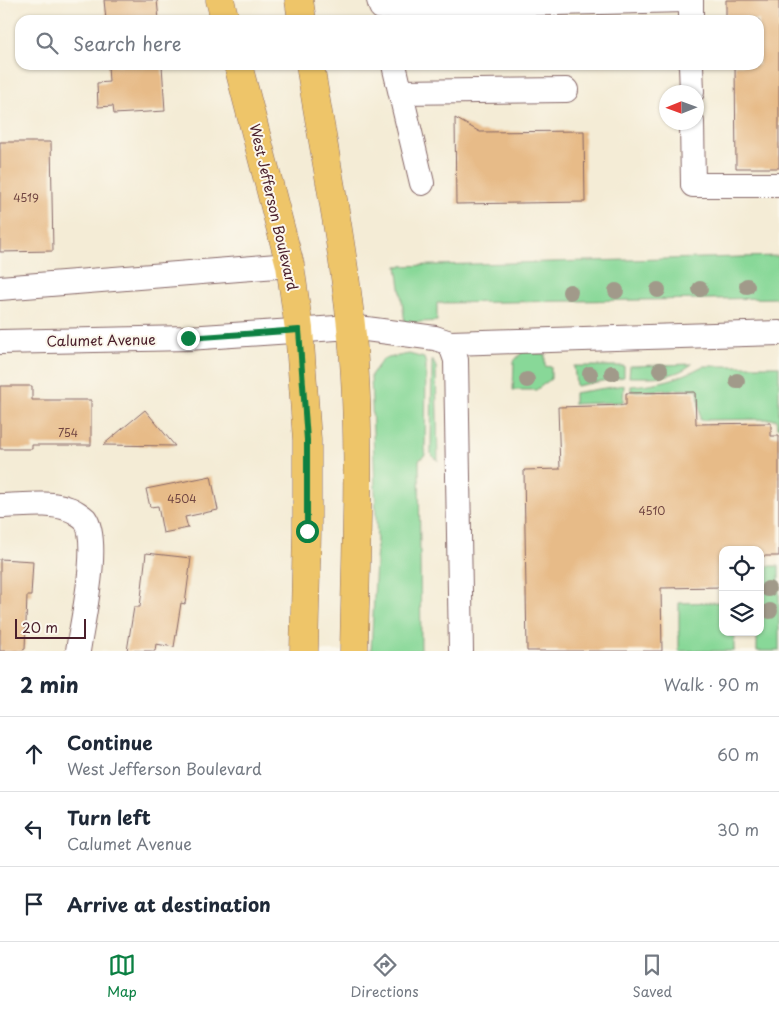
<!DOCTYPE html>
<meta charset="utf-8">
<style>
body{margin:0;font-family:"Playpen Sans",sans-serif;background:#f6f6f7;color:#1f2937}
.controls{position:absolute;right:15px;bottom:15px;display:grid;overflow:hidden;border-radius:10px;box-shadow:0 1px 4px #0004}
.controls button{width:45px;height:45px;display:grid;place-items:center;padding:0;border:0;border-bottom:1px solid #e0e1e3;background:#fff;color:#1f2937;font:25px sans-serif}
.compass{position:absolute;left:659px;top:85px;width:45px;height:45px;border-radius:50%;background:#fff;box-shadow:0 1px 4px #0004;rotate:269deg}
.scale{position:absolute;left:15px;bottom:12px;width:71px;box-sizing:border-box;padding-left:5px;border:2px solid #4a1f2b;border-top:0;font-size:14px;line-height:18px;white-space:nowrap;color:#4a1f2b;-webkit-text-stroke:4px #fbf7ec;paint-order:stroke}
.stop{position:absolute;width:15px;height:15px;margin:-11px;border:4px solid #0b8043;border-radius:50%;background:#fff}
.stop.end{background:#0b8043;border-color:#fff;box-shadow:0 1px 5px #0008}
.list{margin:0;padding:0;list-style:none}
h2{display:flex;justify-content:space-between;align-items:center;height:65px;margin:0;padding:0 20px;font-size:21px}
h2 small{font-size:16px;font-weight:400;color:#747a83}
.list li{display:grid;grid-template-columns:32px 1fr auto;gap:15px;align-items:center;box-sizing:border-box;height:75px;padding:0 20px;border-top:1px solid #e0e1e3}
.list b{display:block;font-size:19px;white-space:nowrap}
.list p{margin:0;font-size:16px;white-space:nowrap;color:#747a83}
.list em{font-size:16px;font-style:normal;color:#747a83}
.icon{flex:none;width:28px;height:28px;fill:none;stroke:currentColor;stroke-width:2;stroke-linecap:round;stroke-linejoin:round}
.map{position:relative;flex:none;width:779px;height:651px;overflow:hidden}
.search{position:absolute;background:#fff;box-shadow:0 1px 4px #0004;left:15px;right:15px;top:15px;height:55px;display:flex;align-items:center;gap:12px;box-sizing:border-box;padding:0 18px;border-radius:15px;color:#747a83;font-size:19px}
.sheet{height:290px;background:#fff}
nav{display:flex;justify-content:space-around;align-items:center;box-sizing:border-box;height:70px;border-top:1px solid #e0e1e3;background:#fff;font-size:14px;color:#747a83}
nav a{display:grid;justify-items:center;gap:2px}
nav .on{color:#0b8043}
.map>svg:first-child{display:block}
.green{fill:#88d898;stroke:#697c62}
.building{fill:#e7bb88}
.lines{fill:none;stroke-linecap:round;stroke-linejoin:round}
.minor-casing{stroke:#866767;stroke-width:26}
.major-casing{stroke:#866767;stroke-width:29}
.minor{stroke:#fff;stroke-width:24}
.major{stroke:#eec569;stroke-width:28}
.tree{fill:#a19a8a}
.route{stroke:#0b8043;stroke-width:6}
.labels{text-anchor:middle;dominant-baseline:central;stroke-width:4;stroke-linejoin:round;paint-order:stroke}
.number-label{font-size:11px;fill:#714642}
.street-label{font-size:14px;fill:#4a1f2b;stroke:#fbf7ec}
</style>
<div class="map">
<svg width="779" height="651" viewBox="0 0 779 651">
<rect width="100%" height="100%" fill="#fbf7ec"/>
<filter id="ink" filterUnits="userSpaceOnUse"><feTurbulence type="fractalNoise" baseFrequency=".02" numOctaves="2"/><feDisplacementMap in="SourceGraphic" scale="10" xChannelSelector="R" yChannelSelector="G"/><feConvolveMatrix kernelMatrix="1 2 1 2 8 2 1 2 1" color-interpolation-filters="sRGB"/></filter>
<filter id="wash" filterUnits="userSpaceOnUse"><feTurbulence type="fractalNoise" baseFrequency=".0096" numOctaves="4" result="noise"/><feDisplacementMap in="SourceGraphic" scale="20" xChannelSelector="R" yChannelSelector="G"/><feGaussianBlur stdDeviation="1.12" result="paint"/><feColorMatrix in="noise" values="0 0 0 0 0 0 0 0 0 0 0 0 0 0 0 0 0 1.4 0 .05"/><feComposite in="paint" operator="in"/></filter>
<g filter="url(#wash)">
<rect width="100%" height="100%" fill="#f4ecd6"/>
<!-- green -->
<g class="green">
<path d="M779 256V307L778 298 437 303V321L405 323 397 266Z"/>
<path d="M526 348H533L534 353 545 354V366L551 367V379L536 390H513L514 361Z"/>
<path d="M409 354 424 358 426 364 425 455 419 460 421 651H371L377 544 371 375 383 359Z"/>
<path d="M432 359 436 367 438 461 431 454Z"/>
<path d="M692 364C673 379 652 377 629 377L630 366Z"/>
<path d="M574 366H624V377L576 386Z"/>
<path d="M703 366H779V427H777L776 419 700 420 698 389 631 391V386C658 384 679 379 703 366Z"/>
<path d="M624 385 623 402 574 404V393Z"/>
<path d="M760 566H779V651H757V632H760Z"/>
<path d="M723 602V632H734V651H679V603Z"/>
</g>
<g id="blocks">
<!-- building -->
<g class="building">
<path d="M104 0H157L159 20H106Z"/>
<path d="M726 0H779V168H736L735 65H759V20H726Z"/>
<path d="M108 65H162L165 111 114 114 113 106 98 107 97 83 109 82Z"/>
<path d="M455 118 480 132 584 131 585 202 456 204Z"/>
<path d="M0 142H51L53 251 0 252Z"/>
<path d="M0 386H32V400H91V445H32V449H0Z"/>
<path d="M695 392 696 424 771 423V436H779V556H760V550H723V587L661 588 662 651H527L524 470 560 469 558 407 626 405V393Z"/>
<path d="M145 410 175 446 103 445 128 424Z"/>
<path d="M211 476 218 510 185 517 188 528 163 533 158 506 150 507 146 489Z"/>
<path d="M146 553 191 558 185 604 181 603 174 647 156 644 155 651H127L134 607H140Z"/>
<path d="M0 559 33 561 31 596H27L25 649 21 651H0Z"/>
</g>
</g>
</g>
<g filter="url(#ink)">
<use href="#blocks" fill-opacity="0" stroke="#866767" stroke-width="1"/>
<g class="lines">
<defs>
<g id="minor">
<path d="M379 0 381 7 687 0"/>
<path d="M691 0V20"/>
<path d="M394 65 422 183"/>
<path d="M691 65 692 92"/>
<path d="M401 92 566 90"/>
<path d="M692 122 693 185H779"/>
<path d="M0 288 290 265"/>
<path d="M0 342 188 338 351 327 435 338 450 343 779 333"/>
<path d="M450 343 456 360 461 651"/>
<path d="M0 506C21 506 49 501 69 509 73 510 82 516 85 519 101 542 82 622 78 651"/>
</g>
<g id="major">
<path d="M220 0 225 20"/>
<path d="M299 0 302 20"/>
<path d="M238 65 290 265 299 329 307 440V531L304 651"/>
<path d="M310 65C324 152 342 239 351 326 362 433 356 544 354 651"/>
</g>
</defs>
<!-- minor casing -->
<use href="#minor" class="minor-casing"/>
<!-- major casing -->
<use href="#major" class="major-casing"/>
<!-- minor -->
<use href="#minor" class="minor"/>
<!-- major -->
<use href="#major" class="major"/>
</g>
<!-- trees -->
<g class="tree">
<circle cx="747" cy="286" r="8"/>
<circle cx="700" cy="289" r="8"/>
<circle cx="658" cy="290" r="8"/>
<circle cx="616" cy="291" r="8"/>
<circle cx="570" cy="292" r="8"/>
<circle cx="660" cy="370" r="8"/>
<circle cx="612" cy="373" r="8"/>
<circle cx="590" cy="374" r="8"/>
<circle cx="527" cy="380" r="8"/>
<circle cx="737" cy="381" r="8"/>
<circle cx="768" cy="589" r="8"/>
<circle cx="770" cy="611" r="8"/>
</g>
</g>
<g class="lines" filter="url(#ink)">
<!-- route -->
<path class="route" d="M188 338 299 330 307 440V531"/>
</g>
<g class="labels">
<!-- number labels -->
<g class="number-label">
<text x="26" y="197">4519</text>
<text x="68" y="432">754</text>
<text x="182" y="498">4504</text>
<text x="652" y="510">4510</text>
</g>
<!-- street labels -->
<g class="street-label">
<text transform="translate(274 207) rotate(77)">West Jefferson Boulevard</text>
<text transform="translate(101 340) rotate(-1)">Calumet Avenue</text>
</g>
</g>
</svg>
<div class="controls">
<button><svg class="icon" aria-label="locate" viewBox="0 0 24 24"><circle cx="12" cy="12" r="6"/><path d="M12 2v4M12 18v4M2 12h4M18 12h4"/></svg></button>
<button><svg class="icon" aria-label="layers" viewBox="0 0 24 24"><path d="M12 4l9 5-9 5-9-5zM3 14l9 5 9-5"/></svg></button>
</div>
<svg class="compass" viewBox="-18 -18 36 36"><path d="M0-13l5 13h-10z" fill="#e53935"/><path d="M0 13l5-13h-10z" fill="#747a83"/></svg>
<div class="scale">20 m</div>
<div class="stop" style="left:307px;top:531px"></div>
<div class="stop end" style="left:188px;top:338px"></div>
<div class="search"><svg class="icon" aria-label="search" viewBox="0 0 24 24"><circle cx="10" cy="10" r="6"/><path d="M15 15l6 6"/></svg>Search here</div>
</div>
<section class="sheet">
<h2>2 min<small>Walk · 90 m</small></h2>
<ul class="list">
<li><svg class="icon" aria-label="ahead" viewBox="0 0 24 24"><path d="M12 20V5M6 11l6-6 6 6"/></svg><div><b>Continue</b><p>West Jefferson Boulevard</p></div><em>60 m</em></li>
<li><svg class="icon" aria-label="left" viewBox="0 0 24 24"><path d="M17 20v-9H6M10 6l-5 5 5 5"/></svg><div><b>Turn left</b><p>Calumet Avenue</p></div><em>30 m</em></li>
<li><svg class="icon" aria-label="arrive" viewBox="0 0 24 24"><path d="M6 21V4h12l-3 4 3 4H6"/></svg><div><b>Arrive at destination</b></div></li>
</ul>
</section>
<nav>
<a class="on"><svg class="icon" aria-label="map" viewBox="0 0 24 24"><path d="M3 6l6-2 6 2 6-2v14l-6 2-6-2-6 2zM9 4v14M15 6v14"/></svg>Map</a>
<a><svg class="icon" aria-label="directions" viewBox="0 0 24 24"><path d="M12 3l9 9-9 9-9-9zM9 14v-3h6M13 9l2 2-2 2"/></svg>Directions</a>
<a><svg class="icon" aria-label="saved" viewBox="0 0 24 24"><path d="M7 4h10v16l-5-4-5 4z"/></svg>Saved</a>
</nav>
